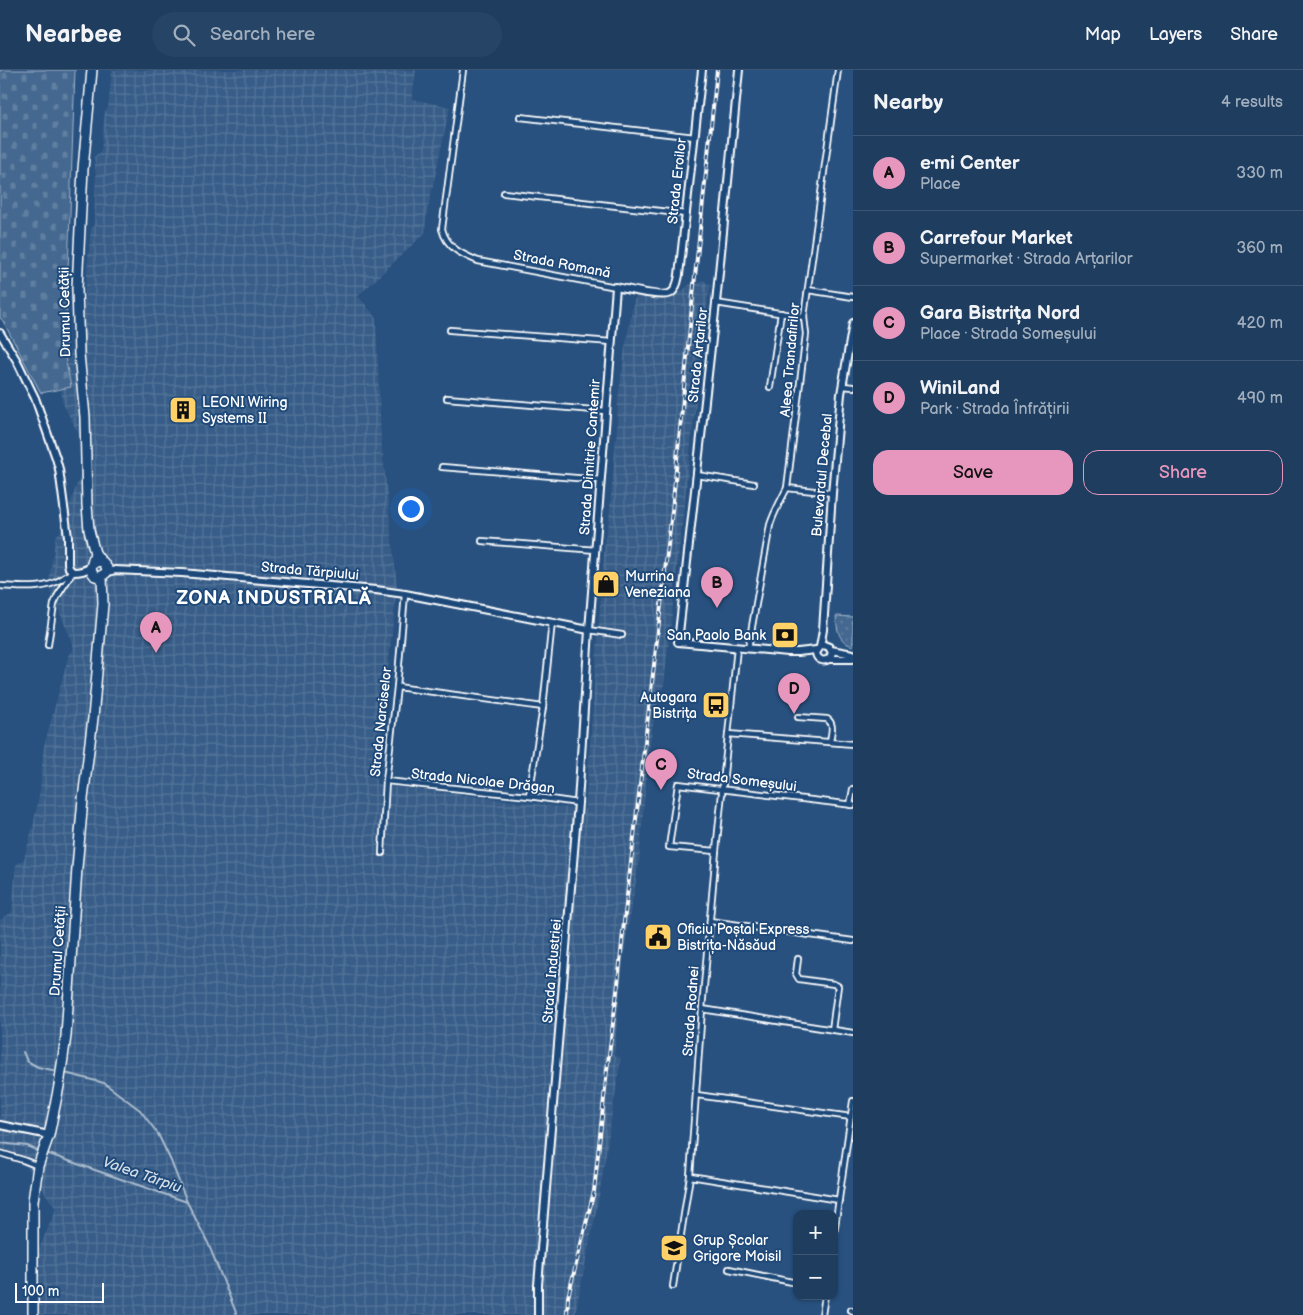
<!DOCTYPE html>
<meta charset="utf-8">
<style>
body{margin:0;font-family:"Balsamiq Sans",sans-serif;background:#264465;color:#f1f3f6}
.controls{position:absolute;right:15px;bottom:15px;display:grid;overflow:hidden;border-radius:10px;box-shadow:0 1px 4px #0004}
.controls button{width:45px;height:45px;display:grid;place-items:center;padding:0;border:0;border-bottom:1px solid #3c5674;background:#1e3d5f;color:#f1f3f6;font:25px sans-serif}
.scale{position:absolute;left:15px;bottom:12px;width:89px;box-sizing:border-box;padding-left:5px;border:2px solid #fff;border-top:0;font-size:14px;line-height:18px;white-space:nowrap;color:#fff;-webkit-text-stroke:4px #1f4a7a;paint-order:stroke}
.you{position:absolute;left:410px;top:438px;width:18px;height:18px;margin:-12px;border:4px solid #fff;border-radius:50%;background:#1a73e8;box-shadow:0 0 0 8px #1a73e833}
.badge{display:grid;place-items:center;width:32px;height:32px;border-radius:50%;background:#e797bd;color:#111;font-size:16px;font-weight:700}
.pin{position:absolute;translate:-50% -41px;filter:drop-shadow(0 1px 2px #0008)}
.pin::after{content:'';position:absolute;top:26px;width:18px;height:15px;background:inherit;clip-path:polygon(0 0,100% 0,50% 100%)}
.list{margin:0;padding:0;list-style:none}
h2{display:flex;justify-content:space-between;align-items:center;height:65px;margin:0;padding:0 20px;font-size:21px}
h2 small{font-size:16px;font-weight:400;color:#a1aebd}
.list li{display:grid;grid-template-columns:32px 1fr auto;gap:15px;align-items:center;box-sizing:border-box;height:75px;padding:0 20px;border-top:1px solid #3c5674}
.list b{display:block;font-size:19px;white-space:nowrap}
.list p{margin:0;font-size:16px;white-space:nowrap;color:#a1aebd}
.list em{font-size:16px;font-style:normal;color:#a1aebd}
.actions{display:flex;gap:10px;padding:15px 20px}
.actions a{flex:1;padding:11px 0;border:1px solid #e797bd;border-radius:15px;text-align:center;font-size:18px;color:#e797bd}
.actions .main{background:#e797bd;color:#111}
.icon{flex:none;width:28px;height:28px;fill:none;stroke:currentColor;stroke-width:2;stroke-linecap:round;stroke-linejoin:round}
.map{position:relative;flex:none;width:853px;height:1245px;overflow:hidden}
header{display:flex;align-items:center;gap:30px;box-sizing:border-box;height:70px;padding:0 25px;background:#1e3d5f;border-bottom:1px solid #3c5674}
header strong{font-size:24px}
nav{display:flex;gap:28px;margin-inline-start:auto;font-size:18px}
.search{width:350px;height:45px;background:#264465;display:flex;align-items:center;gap:12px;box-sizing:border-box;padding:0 18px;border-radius:28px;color:#a1aebd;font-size:19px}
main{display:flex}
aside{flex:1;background:#1e3d5f}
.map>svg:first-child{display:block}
.industrial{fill:url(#industrial-grid)}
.cemetery{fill:url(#cemetery-stones);stroke:#a2b4c8}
.park{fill:url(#park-dots);stroke:#a2b4c8}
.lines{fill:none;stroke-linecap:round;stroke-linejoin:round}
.stream{stroke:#aabbcd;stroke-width:2}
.street-casing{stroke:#fff;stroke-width:8}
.secondary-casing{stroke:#fff;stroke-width:10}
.highway-casing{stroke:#fff;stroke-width:12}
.street{stroke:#1f4a7a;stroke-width:4.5}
.secondary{stroke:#1f4a7a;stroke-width:6}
.highway{stroke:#1f4a7a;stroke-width:9}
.rail-casing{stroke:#fff;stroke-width:4}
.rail{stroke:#1f4a7a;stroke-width:2;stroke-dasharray:5.5;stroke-linecap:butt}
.labels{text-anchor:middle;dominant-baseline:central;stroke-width:4;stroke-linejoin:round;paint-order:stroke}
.street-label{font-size:14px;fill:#fff;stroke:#1f4a7a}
.poi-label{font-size:14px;fill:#fff;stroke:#1f4a7a;text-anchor:start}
.water-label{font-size:15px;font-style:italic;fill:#d4dde6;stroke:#1f4a7a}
.district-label{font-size:19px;font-weight:bold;letter-spacing:1px;fill:#fff;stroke:#1f4a7a}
</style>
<header>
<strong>Nearbee</strong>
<div class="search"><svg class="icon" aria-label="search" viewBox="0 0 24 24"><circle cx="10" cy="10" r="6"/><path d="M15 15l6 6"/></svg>Search here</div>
<nav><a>Map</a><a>Layers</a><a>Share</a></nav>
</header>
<main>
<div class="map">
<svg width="853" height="1245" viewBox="0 0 853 1245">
<defs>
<pattern id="industrial-grid" width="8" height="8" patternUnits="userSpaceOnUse" patternTransform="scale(1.25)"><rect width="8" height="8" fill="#375d88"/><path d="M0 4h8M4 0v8" fill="none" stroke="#55759a"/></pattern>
<pattern id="cemetery-stones" width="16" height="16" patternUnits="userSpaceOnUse" patternTransform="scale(1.25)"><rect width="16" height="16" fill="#446890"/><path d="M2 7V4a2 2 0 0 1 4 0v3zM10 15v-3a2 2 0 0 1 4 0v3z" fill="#607fa1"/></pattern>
<pattern id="park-dots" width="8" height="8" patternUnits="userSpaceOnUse" patternTransform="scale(1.25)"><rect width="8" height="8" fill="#446890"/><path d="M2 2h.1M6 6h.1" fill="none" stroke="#607fa1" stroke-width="1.8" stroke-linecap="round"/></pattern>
</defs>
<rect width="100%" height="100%" fill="#28517f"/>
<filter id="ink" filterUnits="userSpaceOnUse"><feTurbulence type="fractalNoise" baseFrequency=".02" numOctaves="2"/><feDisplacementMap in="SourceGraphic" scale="10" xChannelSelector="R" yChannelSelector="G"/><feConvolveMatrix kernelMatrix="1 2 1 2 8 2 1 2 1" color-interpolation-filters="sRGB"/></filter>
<g filter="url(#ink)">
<!-- industrial -->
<path class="industrial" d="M112 0H416L412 29 450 37 426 148 425 163 358 226 376 247 381 369 397 515 376 714 585 740 605 470 609 449 617 357 618 329 625 278 634 230 637 227 648 225 682 221 689 215 699 213 703 210 711 216 708 228 698 313 664 614 655 643 648 685 639 793 624 882 614 985 621 988 599 1127 575 1245H28L31 1198 56 1139 26 1096 0 1087V850L12 842 16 795 24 789 33 756 40 720 43 680 69 584 73 581V574L48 515 56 465 60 462 82 400 84 373 70 348 62 331 61 300 77 268 84 262 85 224 91 158 94 155 96 104 94 87 101 81 105 41 108 38Z"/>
<!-- cemetery -->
<path class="cemetery" d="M0 0H75L65 287 71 317 41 323 3 251 0 248Z"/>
<!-- park -->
<path class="park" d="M836 546 853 547V576C838 572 837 559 836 546Z"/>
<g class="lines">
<!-- stream -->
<g class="stream">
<path d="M23 982 27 991 38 997 57 1001"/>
<path d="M65 1003 104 1013 140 1040 158 1064 171 1091 187 1132"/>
<path d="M0 1073 27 1076 39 1081"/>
<path d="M46 1083 187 1132 208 1173 237 1245"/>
</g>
<defs>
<g id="street">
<path d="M463 0 442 159C447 178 461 184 478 191L616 217"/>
<path d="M520 47 695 67"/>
<path d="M504 123 686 144"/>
<path d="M808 220 853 227"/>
<path d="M716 233 804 247"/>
<path d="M450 260 612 272"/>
<path d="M843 316 853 317"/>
<path d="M770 317 781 243"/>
<path d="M447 328 606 341"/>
<path d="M442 397 601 410"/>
<path d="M697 405 754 414"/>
<path d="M787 418 832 423"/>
<path d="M482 471 596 480"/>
<path d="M0 516C18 517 39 520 56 512 61 510 65 506 70 504"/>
<path d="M589 560 622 565"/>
<path d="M48 575 54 534 58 525 73 502"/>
<path d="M748 579 770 455C774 442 781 430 787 418L806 264 804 247 838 0"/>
<path d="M397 617 543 637"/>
<path d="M798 647 827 649C835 654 831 663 830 672"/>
<path d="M728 664 853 674"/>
<path d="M386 711 529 726 578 733"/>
<path d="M529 726 543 637 552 552"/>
<path d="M850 735 853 719"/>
<path d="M716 781 669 777 678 714 853 735"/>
<path d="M382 783 386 711 397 617 405 524"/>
<path d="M710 851 853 871"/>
<path d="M798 889 796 904 799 909 834 914 838 916 832 960"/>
<path d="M702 939 853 963"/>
<path d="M697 1025 851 1047"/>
<path d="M0 1083 23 1090 38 1096"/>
<path d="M690 1106 839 1130"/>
<path d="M834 1164 853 1031"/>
<path d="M729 1199 797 1213"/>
<path d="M673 1216 690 1106 702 939 716 781 737 578"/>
<path d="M851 1240 853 1241"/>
<path d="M822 1245 825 1226"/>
</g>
<g id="secondary">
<path d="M739 0 716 233 678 572 788 582H798L816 580"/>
<path d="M0 263 17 291 35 328 56 388 59 399 68 467V493L69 498 73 502C80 502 85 501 91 497"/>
<path d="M106 503 115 500 182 503 376 520 405 524 589 560"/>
<path d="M820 577 824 575 829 577 832 583 829 589C823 592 817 590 816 583L820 577 823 560 832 423 841 324 853 253"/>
<path d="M831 580 853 584"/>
<path d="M829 589H853"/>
<path d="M0 1055 49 1065"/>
<path d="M538 1245V1215L578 733 589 560 616 217C626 219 664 228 671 223 677 219 678 210 679 205L702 0"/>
</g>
<g id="highway">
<path d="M92 0 83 99 77 218 79 284 85 347 87 435 89 460 93 476 95 483 101 491"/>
<path d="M93 494 98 491 103 492 107 498 106 503 99 507 95 506 92 502 91 497 95 483"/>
<path d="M33 1245V1131L38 1096 49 1065 59 1016 66 966 77 798 83 729 93 648 103 534 102 506"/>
</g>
</defs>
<!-- street casing -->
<use href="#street" class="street-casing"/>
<!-- secondary casing -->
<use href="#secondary" class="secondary-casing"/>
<!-- highway casing -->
<use href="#highway" class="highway-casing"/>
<!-- street -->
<use href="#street" class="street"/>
<!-- secondary -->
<use href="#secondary" class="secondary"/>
<!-- highway -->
<use href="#highway" class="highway"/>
<defs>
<path id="rail" d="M567 1245 568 1227 594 1121 607 1000 618 914 624 852 672 441 693 225 717 0"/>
</defs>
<!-- rail casing -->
<use href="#rail" class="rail-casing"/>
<!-- rail -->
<use href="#rail" class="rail"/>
</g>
</g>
<!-- icons -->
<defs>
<symbol id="building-square" viewBox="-11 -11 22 22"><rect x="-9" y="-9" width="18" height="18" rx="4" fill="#ffd166" stroke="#1f4a7a"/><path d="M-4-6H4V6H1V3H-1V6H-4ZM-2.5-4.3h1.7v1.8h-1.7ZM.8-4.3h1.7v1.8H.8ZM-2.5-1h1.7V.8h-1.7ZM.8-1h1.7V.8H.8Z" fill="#111"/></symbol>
<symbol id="shop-square" viewBox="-11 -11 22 22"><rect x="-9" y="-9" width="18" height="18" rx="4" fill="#ffd166" stroke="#1f4a7a"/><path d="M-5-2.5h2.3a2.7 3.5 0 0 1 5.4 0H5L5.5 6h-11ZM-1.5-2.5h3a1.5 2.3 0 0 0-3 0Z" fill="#111"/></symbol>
<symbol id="bank-square" viewBox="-11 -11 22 22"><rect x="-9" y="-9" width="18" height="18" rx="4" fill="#ffd166" stroke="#1f4a7a"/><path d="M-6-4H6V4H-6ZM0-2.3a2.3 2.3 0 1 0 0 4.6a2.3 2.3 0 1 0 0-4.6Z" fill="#111"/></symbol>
<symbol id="bus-square" viewBox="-11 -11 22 22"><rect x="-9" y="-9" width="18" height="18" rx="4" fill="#ffd166" stroke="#1f4a7a"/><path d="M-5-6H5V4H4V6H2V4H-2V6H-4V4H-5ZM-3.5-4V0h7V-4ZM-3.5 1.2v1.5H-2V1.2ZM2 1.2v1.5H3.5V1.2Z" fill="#111"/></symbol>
<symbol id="civic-square" viewBox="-11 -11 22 22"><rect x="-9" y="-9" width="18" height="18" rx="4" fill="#ffd166" stroke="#1f4a7a"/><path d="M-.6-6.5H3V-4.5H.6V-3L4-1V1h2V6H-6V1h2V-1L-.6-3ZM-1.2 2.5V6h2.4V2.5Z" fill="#111"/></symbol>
<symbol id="university-square" viewBox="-11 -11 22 22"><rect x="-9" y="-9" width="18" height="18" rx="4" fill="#ffd166" stroke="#1f4a7a"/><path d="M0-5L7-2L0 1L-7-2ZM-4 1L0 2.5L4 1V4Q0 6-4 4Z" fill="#111"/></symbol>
</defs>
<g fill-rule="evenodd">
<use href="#building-square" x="167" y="324" width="32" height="32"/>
<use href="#shop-square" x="590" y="498" width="32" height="32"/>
<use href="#bank-square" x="769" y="549" width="32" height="32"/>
<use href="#bus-square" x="700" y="619" width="32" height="32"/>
<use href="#civic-square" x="642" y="851" width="32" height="32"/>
<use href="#university-square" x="658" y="1162" width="32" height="32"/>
</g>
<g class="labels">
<!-- street labels -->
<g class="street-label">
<text transform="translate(677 111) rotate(-84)">Strada Eroilor</text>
<text transform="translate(562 194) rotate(11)">Strada Romană</text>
<text transform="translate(65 242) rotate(-91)">Drumul Cetății</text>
<text transform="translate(698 285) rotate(-84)">Strada Arțarilor</text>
<text transform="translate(790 290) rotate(-85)">Aleea Trandafirilor</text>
<text transform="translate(590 387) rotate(-86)">Strada Dimitrie Cantemir</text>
<text transform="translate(822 405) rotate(-85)">Bulevardul Decebal</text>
<text transform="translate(310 501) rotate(5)">Strada Tărpiului</text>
<text transform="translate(381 652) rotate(-84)">Strada Narciselor</text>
<text transform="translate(742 710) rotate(7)">Strada Someșului</text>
<text transform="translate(483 711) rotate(6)">Strada Nicolae Drăgan</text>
<text transform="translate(58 881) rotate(-86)">Drumul Cetății</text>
<text transform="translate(552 901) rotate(-85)">Strada Industriei</text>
<text transform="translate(691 941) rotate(-86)">Strada Rodnei</text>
</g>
<!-- poi labels -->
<g class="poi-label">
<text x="202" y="332">LEONI Wiring<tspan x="202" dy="16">Systems II</tspan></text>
<text x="625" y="506">Murrina<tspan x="625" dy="16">Veneziana</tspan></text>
<text x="766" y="565" text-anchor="end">San Paolo Bank</text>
<text x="697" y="627" text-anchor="end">Autogara<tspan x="697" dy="16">Bistrița</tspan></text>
<text x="677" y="859">Oficiu Poștal Express<tspan x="677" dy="16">Bistrița-Năsăud</tspan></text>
<text x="693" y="1170">Grup Școlar<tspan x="693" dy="16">Grigore Moisil</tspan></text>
</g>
<!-- water labels -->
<g class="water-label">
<text transform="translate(142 1105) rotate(19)">Valea Tărpiu</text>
</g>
<!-- district labels -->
<g class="district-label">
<text x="274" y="528">ZONA INDUSTRIALĂ</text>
</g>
</g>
</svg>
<div class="controls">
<button>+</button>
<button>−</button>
</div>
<div class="scale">100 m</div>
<div class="you"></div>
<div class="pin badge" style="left:156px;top:583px">A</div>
<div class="pin badge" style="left:717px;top:538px">B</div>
<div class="pin badge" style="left:661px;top:720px">C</div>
<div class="pin badge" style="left:794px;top:644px">D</div>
</div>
<aside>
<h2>Nearby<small>4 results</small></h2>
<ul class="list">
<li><span class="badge">A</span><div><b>e·mi Center</b><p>Place</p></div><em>330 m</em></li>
<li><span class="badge">B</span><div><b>Carrefour Market</b><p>Supermarket · Strada Arțarilor</p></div><em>360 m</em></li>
<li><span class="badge">C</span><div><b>Gara Bistrița Nord</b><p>Place · Strada Someșului</p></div><em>420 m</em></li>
<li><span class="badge">D</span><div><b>WiniLand</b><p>Park · Strada Înfrățirii</p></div><em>490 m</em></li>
</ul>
<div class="actions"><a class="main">Save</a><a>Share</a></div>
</aside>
</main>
